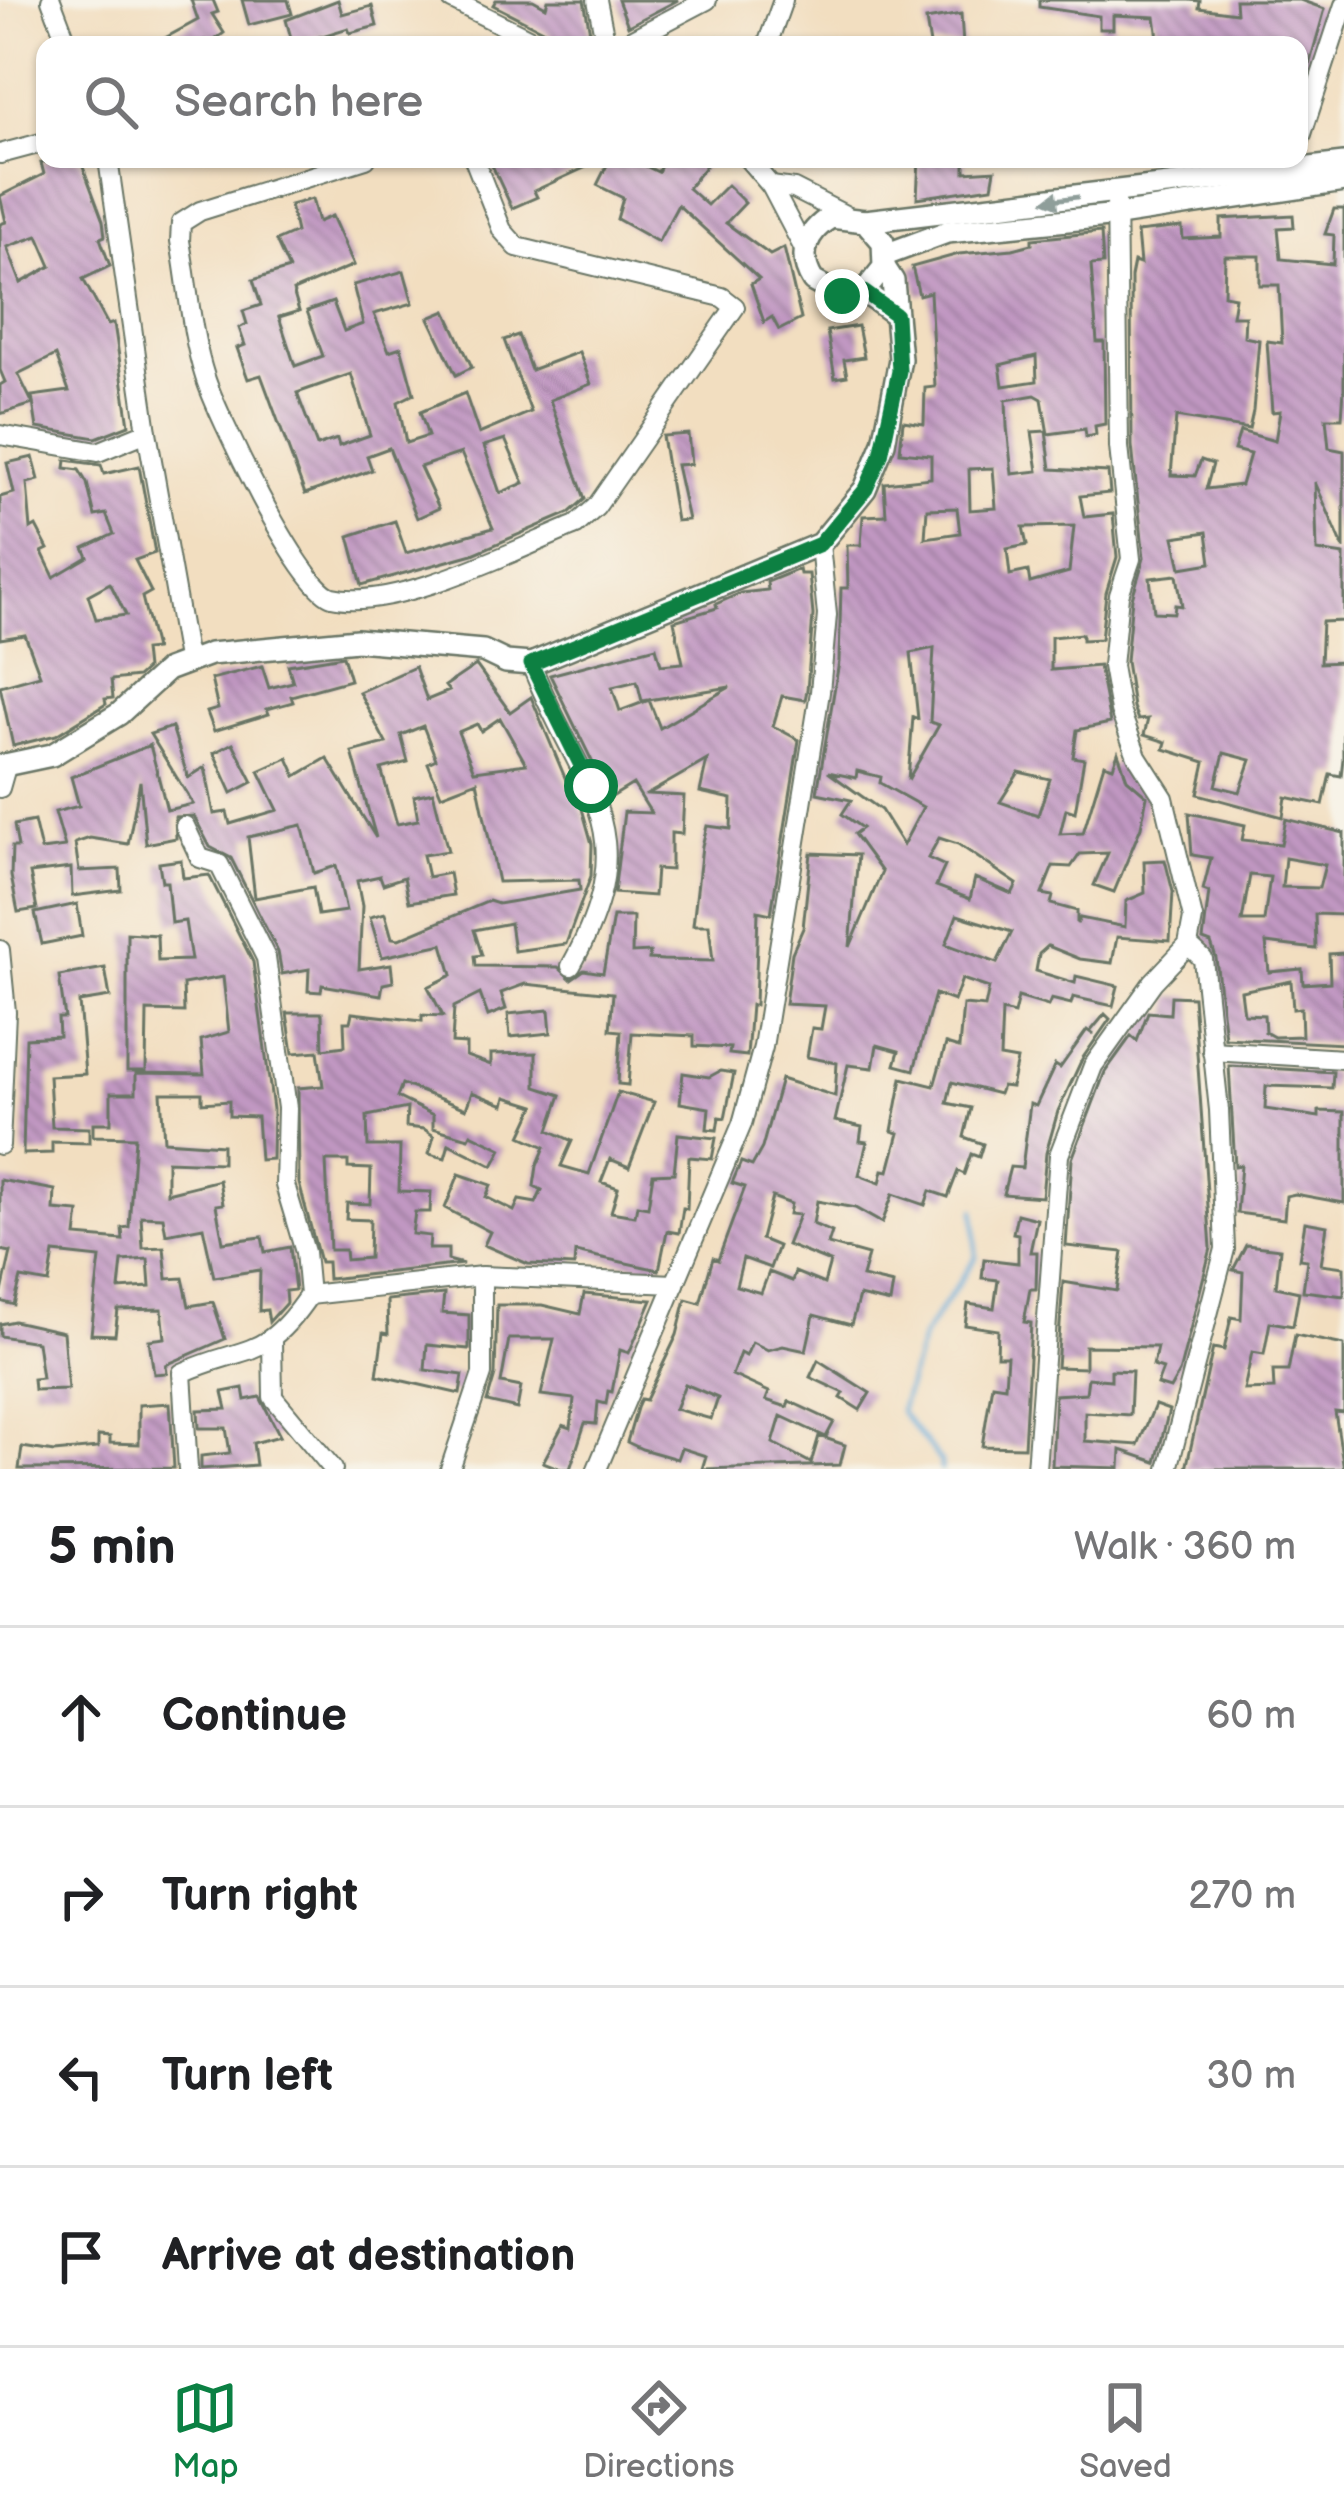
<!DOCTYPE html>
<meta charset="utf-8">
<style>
body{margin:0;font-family:"Balsamiq Sans",sans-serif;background:#f2f2f2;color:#202124}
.stop{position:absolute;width:36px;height:36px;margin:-27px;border:9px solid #0b8043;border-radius:50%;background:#fff}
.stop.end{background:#0b8043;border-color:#fff;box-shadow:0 3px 12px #0008}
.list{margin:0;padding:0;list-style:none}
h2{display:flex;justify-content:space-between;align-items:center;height:156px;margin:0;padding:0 48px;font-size:51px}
h2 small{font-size:39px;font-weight:400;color:#757577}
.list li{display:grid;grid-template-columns:78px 1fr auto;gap:36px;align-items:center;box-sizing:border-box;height:180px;padding:0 48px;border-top:3px solid #e0e0e0}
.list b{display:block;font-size:45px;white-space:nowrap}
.list em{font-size:39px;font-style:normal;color:#757577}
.icon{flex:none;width:66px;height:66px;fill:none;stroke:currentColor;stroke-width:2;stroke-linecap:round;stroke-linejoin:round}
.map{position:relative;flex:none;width:1344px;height:1469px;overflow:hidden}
.search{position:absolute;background:#fff;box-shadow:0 3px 9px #0004;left:36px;right:36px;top:36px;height:132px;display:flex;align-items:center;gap:30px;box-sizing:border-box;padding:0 42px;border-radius:24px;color:#757577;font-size:45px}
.sheet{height:876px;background:#fff}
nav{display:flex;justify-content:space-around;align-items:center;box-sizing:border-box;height:168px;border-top:3px solid #e0e0e0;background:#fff;font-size:33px;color:#757577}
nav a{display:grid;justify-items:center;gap:6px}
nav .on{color:#0b8043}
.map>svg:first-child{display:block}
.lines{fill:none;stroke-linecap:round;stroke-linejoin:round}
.stream{stroke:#61a9d8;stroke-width:4.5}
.building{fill:url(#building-back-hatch);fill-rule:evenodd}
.minor-casing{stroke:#697565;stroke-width:22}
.major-casing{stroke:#697565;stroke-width:26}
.minor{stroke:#fff;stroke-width:18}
.major{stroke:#fff;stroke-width:21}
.oneway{fill:#8f9e9a}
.route{stroke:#0b8043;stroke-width:15}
</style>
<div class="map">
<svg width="1344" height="1469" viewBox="0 0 1344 1469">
<defs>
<pattern id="building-back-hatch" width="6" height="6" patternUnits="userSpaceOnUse" patternTransform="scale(3)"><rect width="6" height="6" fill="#c198c2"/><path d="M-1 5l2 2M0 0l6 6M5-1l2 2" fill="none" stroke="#9c7d9e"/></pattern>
</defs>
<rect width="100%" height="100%" fill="#f7f3e8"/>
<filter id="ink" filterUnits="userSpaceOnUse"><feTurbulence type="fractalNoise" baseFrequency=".00833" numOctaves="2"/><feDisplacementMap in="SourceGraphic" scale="24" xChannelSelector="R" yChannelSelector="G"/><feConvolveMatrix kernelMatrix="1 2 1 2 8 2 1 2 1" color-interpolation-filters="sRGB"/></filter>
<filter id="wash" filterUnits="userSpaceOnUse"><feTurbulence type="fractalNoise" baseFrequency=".004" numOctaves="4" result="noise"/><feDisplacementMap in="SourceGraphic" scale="48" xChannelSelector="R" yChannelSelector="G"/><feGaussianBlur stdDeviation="2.7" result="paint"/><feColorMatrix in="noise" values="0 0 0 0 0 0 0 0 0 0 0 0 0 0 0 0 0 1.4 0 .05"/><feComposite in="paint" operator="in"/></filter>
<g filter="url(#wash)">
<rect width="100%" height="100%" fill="#f2dec0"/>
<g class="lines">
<!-- stream -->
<path class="stream" d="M941 1469V1462L900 1411 923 1336 976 1257 975 1210"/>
</g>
<g id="blocks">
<!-- building -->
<g class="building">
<path d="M191 0H213L218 12 212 14 224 33 208 45 205 40 152 45 198 20Z"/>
<path d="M242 0H288L292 14 249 25Z"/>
<path d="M338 0 342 14 372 6 377 26 350 33 348 28 293 45 286 20Z"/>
<path d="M496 0H533L546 7 548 0H584L591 38 559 39 556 44 548 33 493 5Z"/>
<path d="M618 0H678L628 26Z"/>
<path d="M1039 0H1189L1200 1 1199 8 1236 13 1235 0H1300L1325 9 1304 83 1299 82V45H1220L1187 39V44L1159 45 1155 17 1113 15V29H1099V16L1039 7Z"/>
<path d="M961 14 963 45H930L926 20Z"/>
<path d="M56 159H80L103 221 105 236 100 238 110 266 83 279 108 325 114 323 129 425 96 438 37 428 32 396 69 391 56 355 18 374 33 404 0 414V385L5 382 0 370V224L6 222 0 196 44 174 41 163ZM38 236 51 266 21 283 7 247Z"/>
<path d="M489 159H604L534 191 537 197 512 208Z"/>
<path d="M610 159H631L658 172 664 159 708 163 688 188 707 205 727 185 745 203 726 223 770 255 784 248 801 319 779 330 772 317 764 322 751 284 759 279 678 205 658 242 617 219 623 198 597 185Z"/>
<path d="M919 159H965V172L995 170 992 187 917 198Z"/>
<path d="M312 199 318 222 332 216 354 265 293 291 299 311 279 317 295 366 323 356 307 311 333 302 344 331 363 324 353 285 404 271 413 303 374 314 389 351 401 347 414 394 398 402 406 443 428 436 420 412 465 393 479 434 531 412 504 340 518 335 531 370 579 352 591 384 550 400 585 499 569 513 473 554 362 585 349 536 395 521 406 553 493 528 461 453 420 467 439 508 417 518 389 448 367 456 372 470 305 494 261 375 248 379 237 348 245 345 239 328 247 324 243 311 261 305 253 280 289 269 276 241 296 232 290 205ZM351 374 370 435 339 446 337 439 317 446 297 393ZM505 439 524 483 500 493 484 446Z"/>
<path d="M1334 209H1344V389L1342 418H1326L1329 448 1344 451V549L1315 482 1317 551 1344 555V621L1322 622 1320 663 1342 662 1343 759 1341 776 1330 774 1323 805 1286 797 1283 817 1198 794 1205 762 1164 749 1166 742 1144 735 1148 719 1138 720 1133 707 1126 661 1132 598 1144 558 1132 446 1131 277 1134 262 1140 264 1137 232 1182 227 1183 239 1221 237V219L1293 215 1294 227 1278 228 1281 259 1333 264 1334 235 1325 234ZM1225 256H1260V285H1279L1282 343 1267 341 1272 412 1280 411 1275 441 1240 431 1234 450 1250 454 1241 485 1206 489 1213 464 1201 460 1195 476 1171 475 1176 417 1249 429 1253 411 1259 340 1244 337 1245 316H1232L1235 297 1224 295ZM1207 532 1211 563 1181 568 1174 537ZM1177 575 1182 606 1175 605 1174 613 1154 612 1150 578ZM1224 753 1251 760 1240 792 1216 786Z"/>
<path d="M1101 232 1103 264 1091 265 1097 342H1104L1105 424 1095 426 1096 435 1086 437 1085 429 1048 434 1042 399 1035 395 1006 400 1007 427 1012 474 1038 471 1032 432 1046 431 1051 469 1108 472 1110 493 1080 496 1084 517 1113 514 1117 557 1106 593 1101 639 1082 640V634L1051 637V670L1099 666 1110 723 1077 730 1073 757 1084 759 1075 812 1066 809 1060 834 1083 833 1104 764 1113 767 1118 753 1127 779 1147 796 1141 827 1114 892 1094 885 1108 853 1080 854 1071 867 1053 866 1042 894 1053 896 1051 904 1077 911V924L1080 918 1125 927 1126 901 1145 893 1144 861 1165 860 1173 892 1170 941 1117 937 1112 963 1080 959 1048 946 1039 954 1036 971 1075 983 1076 976 1118 986 1113 1006 1073 997 1071 1004 1051 999 1048 1006 1018 997 1014 1014 1002 1011 1000 1057 1017 1060 1011 1087 1002 1086 999 1094 952 1082 947 1103 971 1108 964 1137 983 1144 979 1157 971 1154 964 1174 958 1171 948 1197 930 1191 925 1205 893 1194 882 1223 855 1208 817 1201 813 1224 832 1232 828 1244 868 1255 862 1277 893 1284 890 1303 859 1296 851 1325 814 1315 806 1351 783 1346 768 1350 752 1342 746 1356 740 1353 732 1375 769 1392 766 1400 787 1407 789 1401 834 1422 826 1437 781 1416 773 1443 811 1463 819 1436 845 1445 840 1465 702 1469 706 1456 681 1448 677 1459 642 1449 627 1442 637 1408 641 1399 646 1400 677 1335 686 1299 700 1303 713 1258 718 1260 745 1187 732 1183 741 1162 752 1166 762 1148 781 1079 835 1096 837 1063 807 1057 812 1028 821 1029 825 1006 785 1004 792 953 803 928 811 853 858 855 850 947 882 872 854 834 862 828 842 814 851 800 817 793 839 662 841 588H848L847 545H861L863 516 886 515 884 483 931 478V455L900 452 903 421 924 424 925 388 935 387 930 292 919 295 912 267 959 254 1013 249 1032 244V239ZM1036 356 1037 381 1003 386 1000 365ZM993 468 996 508 970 510 969 469ZM957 508 960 533 925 538 927 509ZM1074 526 1069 572 1030 583 1028 571 1010 575 1007 549 1027 545 1023 527ZM934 648 930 722 939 725 908 780 913 717 918 719 911 653ZM857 771 881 777 880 783 923 807 903 845 881 810 828 772 856 778ZM1019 772 1050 779 1038 815 1000 802ZM939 838 958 844 1017 884 1012 894 975 878 970 899 936 886 945 866 928 858ZM957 915 1012 932 997 963 946 944ZM962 979 989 988 985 1007 963 1005 959 1048 946 1044 934 1086 902 1078 892 1131 899 1133 889 1171 883 1170 880 1183 859 1175 867 1142 860 1141 862 1127 835 1121 848 1065 873 1068 877 1045 899 1051 895 1065 914 1070 935 994 954 1001ZM772 1197 791 1204 789 1214 799 1215 787 1245 830 1262 824 1284 795 1272 792 1281 769 1272 761 1293 736 1286 743 1258 770 1268 778 1246 761 1239ZM685 1384 718 1398 711 1419 675 1409Z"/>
<path d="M446 311 472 367 456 375 429 318Z"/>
<path d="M858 326 864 357 844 360 847 376 835 378 827 331Z"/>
<path d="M688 434 691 464 676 465 688 520 676 521 662 436Z"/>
<path d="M33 457 39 480 27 483 31 529 36 526 48 549 42 552 54 577 88 557 84 548 114 534 106 514 95 516 87 483 79 470 65 468 66 460 101 465 104 474 139 466 155 553 135 560 151 592 142 597 155 649 144 650 146 669 137 677 111 680 113 698 105 699 106 704 56 735 13 746 0 686 40 675 25 635 0 639V497L14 493 7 463ZM110 583 126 615 96 619 88 595Z"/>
<path d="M799 569 800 574H809L813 615 807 690 805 700 782 696 773 726 799 740 771 914 758 911 755 1005H751L747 1056 729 1054 730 1048 694 1046V1036L632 1033 628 1085 618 1084 621 1031 610 1030 613 993 525 984 501 993 506 1009 488 1016 480 994 454 1007 452 1043 466 1044V1056L491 1065V1054L536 1053V1087L561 1095 549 1130 572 1141 561 1166 589 1174 618 1092 654 1102 629 1167 610 1159 601 1182 618 1188 611 1212 635 1216 637 1205 648 1207 653 1174 674 1173 678 1134 716 1138 712 1159 689 1157 687 1209 683 1208 679 1233 667 1231 659 1270 575 1252 574 1266 528 1264 484 1245 490 1232 445 1208 459 1174 491 1185 486 1197 514 1211 519 1200 536 1203 542 1190 534 1186 537 1166 545 1147 521 1136 535 1106 506 1097 504 1105 472 1092 466 1109 402 1084 397 1097 433 1115V1128L469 1138 471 1134 502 1149 493 1166 449 1144 445 1158 429 1154 434 1136 424 1129 406 1127 407 1108 367 1116 368 1146H400L399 1191 431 1192 430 1212H415L412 1234 430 1236 429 1249H448V1260L463 1264 328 1279 327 1262H320L299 1183 298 1088 323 1086 318 1051 293 1053 287 1013H322L323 1049 345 1046 344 1022H350L352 1013 422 1021V1015L443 1016 428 987 452 975 443 944 382 957 370 917 385 913 392 938 399 939 489 901 498 904 580 890 579 880 498 882 477 781 441 795 428 763 436 759 423 726 401 735 408 762 381 769 397 824 418 820 414 796 433 792 448 851 423 855 428 877 449 873 453 895 409 902 404 877 383 884 380 876 357 881 362 906 359 969 391 964 393 982 383 984 381 995 322 985 321 992 308 991 309 969 282 974 278 952 231 858 210 847 194 816 175 817 176 838 146 844 140 781 128 844 90 838 75 843 79 871 120 869 121 890 72 896 71 868 30 873 37 909 18 912 11 876 12 847H18L14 825 34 821 41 850 65 847 55 812 79 806 71 777 150 745 167 810 193 804 150 734 172 727 188 778 205 767 214 814 227 812 230 824 278 810 259 771 288 758 296 776 327 758 376 838 352 752 386 743 359 692 415 667 427 700 449 691 445 686 476 665 510 712 531 697 574 799 579 798 592 844 591 876 566 944 514 951 510 923 474 930 482 955 475 956 476 966 558 967 571 979 584 970 603 973 613 917H633L632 953 650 952 649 959 663 960 713 961 709 925H693L702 846 707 826 731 829 732 799 700 792 707 760 648 794 684 796 682 834 671 833V870L656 869 654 896 614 893 624 812 651 813 633 784 610 798 550 675 656 647 661 665 683 663 674 621 717 608 716 604 741 593 768 590 767 582ZM637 681 642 701 730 687 660 728 649 700 620 711 612 687ZM500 718 526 764 474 771 458 732 477 724 481 731ZM302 825 314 873 336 866 346 911 318 915 313 887 255 898 248 837ZM326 1161H348V1168L371 1169 370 1204 347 1203 346 1219 370 1220 369 1258 346 1260 345 1250H330Z"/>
<path d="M343 656 350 680 291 696 293 702 267 709 269 714 214 731 207 712 218 709 211 679 262 666 269 688 293 682 288 665Z"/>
<path d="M233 743 253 782 232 793 214 753Z"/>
<path d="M1189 813 1245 825 1242 840 1281 844 1286 819 1344 833V915L1315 914 1316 949 1266 943 1269 972 1302 969 1303 984 1330 982 1329 954 1344 953V1044L1225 1038 1216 958 1211 943 1203 940 1209 892 1203 890 1211 858 1192 855ZM1285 858 1325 865 1319 888 1282 887ZM1250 875 1270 877 1264 921H1242ZM1291 981 1293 1009 1301 1008 1302 1036 1274 1037 1265 1032 1264 1015 1244 1014 1241 991Z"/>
<path d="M181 860 183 878 209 875 253 962 273 1109 272 1159 260 1160 257 1117 229 1116V1101L202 1103V1093H161L164 1141 222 1145V1163L167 1161V1193L219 1180 223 1204 216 1205 223 1242 262 1237 265 1252 290 1247 295 1290 285 1291 286 1303 269 1322 267 1310 259 1311 260 1270 214 1277 203 1227 166 1234 163 1217 141 1216 143 1248 164 1247 167 1279 183 1278 189 1306 213 1302 225 1339 166 1365 167 1373 154 1374 149 1340 165 1338 162 1309 118 1310 115 1335 91 1334 100 1258 54 1253 49 1283 21 1278 14 1305 0 1301 11 1252 0 1250V1180L55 1190 54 1210 79 1212 76 1236 123 1240 122 1228 129 1227 135 1137 93 1136V1123H111V1093H136V1073L204 1074 201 1040 229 1032 223 977 183 984 184 1012 147 1011 146 1071H127V933L157 935 158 961 191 960 185 921 171 923 167 882H162L159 863ZM148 1259 150 1287 119 1289 122 1261Z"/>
<path d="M77 904 82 936 42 944 35 913Z"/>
<path d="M105 968 110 997 79 1002 85 1074 49 1076 52 1127 89 1128V1143L52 1142V1153L23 1154 26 1038 59 1036 58 1018H65L59 976Z"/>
<path d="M1171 996 1193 997 1211 1248 1179 1373 1170 1389 1157 1385 1163 1369 1153 1366 1157 1347 1085 1346V1368L1057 1367 1063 1282 1117 1291 1123 1252 1066 1246 1072 1159 1105 1072 1131 1036 1137 1041 1148 1012 1170 1014Z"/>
<path d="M549 1010 551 1033 510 1037 508 1014Z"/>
<path d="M1105 1014 1110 1019 1082 1059 1058 1111 1046 1153 1042 1197 1003 1194 1010 1167 1022 1168 1030 1104 1036 1106 1055 1065 1060 1068 1087 1030 1094 1035 1090 1032Z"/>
<path d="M1229 1066 1333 1072 1332 1088 1266 1086 1265 1109 1319 1117V1111L1344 1112V1203L1295 1194 1286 1196 1284 1219 1237 1213 1241 1165 1235 1166Z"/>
<path d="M720 1071 734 1073 725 1118 719 1117 717 1130 707 1129 709 1108 680 1103 683 1073 709 1077Z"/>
<path d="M1017 1214 1037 1219 1030 1252H1037L1036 1289H1030L1024 1322 1031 1323 1024 1447 982 1446 992 1384 1005 1386 1007 1356H997L998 1330 965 1325 968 1304 994 1308 998 1280 982 1278 984 1259 1018 1263V1234L1013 1233Z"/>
<path d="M1305 1222 1327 1226 1321 1264 1344 1267V1296L1303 1291 1307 1260 1299 1259Z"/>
<path d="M1246 1245 1280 1249 1276 1287 1299 1292 1293 1326 1270 1322 1264 1354 1252 1352 1244 1390 1274 1389 1273 1371H1288L1295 1335 1344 1345V1413L1335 1412 1344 1469H1186L1213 1348 1224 1350 1231 1317 1241 1319 1243 1272 1233 1270Z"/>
<path d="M444 1294 442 1313 469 1315V1349L427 1345 425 1370 463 1375 460 1394 377 1375 383 1333 388 1334 387 1300Z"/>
<path d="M584 1294 652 1300 629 1353 620 1350 612 1392 608 1391 606 1404 598 1402 596 1424 585 1423 570 1469H561L543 1462 563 1425 571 1428 574 1399 541 1395 554 1339H509L501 1383 521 1387 517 1409 487 1402 495 1375 497 1305H542L580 1314Z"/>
<path d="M14 1321 63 1332 68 1389 34 1390 33 1379 42 1378 37 1342 0 1336V1324Z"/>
<path d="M818 1360 870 1393 860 1410 841 1398 844 1393 810 1377Z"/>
<path d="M1111 1370 1132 1371 1130 1415 1085 1412V1441L1138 1445 1155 1405 1169 1410 1156 1462 1121 1450 1120 1468 1052 1466 1055 1395 1086 1393 1088 1378 1111 1380Z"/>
<path d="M243 1388 245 1400 260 1397 280 1436 253 1443 256 1465 201 1469V1456L230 1453 226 1428H199L198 1410 227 1409 223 1392Z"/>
<path d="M170 1403 174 1468 19 1469 22 1447 54 1452 98 1448V1436L110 1437V1443L139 1444V1405Z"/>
</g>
</g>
</g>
<g filter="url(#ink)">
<use href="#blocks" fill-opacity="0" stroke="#697565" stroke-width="3"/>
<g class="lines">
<defs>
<g id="minor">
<path d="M51 0 68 45"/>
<path d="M452 0 542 45"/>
<path d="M597 0 606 45"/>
<path d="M621 45 707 0"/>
<path d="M767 45 783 0"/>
<path d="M1299 143 1344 5"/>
<path d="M0 154 45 142"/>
<path d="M108 159 147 432 187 659"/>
<path d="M366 159 200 211 181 223 180 241C188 285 191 334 205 377 216 412 300 589 332 597 394 612 517 549 576 525L596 507 735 307 722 297 517 247 502 230 474 159"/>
<path d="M748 159 771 186 804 249"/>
<path d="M771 186 794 189 845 215"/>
<path d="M0 435 98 452 147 432"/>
<path d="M531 664C580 791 648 826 571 966"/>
<path d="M0 788 6 767"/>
<path d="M185 826 200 858 219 864 266 958 287 1108 285 1185 305 1252 309 1295C264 1362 246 1344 182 1373L188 1469"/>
<path d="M0 950 6 1012 0 1145"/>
<path d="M1212 1051 1344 1059"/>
<path d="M309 1295 482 1276 675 1284"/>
<path d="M272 1341 273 1397 333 1469"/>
<path d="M450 1469 482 1374V1276"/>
<path d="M597 1469 742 1124 763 1047 820 692 827 615 820 544"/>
<path d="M1036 1469 1059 1155 1093 1066 1153 982 1188 945 1193 918 1164 798 1137 756 1120 711 1112 666 1119 595 1131 559 1119 447 1116 192"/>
<path d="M1168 1469 1225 1249 1219 1110 1203 959 1188 945"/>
</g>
<g id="major">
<path d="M865 221 1344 164"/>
<path d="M885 255 947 232 1118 215 1344 181"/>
<path d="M864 292 884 267 883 242 865 221 831 217C806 232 797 255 813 281L842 297 864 292 896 315"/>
<path d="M0 766 52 755 119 714 167 670 210 654 357 640 483 651 506 662 531 664 820 544 865 489 884 443 900 359 893 281 884 267"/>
</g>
</defs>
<!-- minor casing -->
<use href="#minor" class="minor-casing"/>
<!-- major casing -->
<use href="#major" class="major-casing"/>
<!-- minor -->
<use href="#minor" class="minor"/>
<!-- major -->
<use href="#major" class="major"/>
</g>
<!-- one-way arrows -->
<defs><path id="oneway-solid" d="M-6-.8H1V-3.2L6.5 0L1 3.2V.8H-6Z" transform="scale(3)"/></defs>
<use class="oneway" href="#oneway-solid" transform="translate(1061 199) rotate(173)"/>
</g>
<g class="lines" filter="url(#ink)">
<!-- route -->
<path class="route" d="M591 786 531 664 820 544 866 489 881 455 899 371 896 315 864 292 842 296"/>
</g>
</svg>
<div class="stop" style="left:591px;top:786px"></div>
<div class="stop end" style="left:842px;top:296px"></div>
<div class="search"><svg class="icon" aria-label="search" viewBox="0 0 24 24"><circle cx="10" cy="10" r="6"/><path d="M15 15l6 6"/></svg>Search here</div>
</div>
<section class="sheet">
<h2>5 min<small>Walk · 360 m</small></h2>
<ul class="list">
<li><svg class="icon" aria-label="ahead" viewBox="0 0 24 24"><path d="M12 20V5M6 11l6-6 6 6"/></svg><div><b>Continue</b></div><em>60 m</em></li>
<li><svg class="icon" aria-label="right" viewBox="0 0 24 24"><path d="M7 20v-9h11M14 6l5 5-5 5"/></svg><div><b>Turn right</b></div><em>270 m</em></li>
<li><svg class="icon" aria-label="left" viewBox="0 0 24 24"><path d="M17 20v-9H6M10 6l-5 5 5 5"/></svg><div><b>Turn left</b></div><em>30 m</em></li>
<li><svg class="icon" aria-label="arrive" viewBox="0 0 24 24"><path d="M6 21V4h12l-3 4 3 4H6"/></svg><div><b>Arrive at destination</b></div></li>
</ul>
</section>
<nav>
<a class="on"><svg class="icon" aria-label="map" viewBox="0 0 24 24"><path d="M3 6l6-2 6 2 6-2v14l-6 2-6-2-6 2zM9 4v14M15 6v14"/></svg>Map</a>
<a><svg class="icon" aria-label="directions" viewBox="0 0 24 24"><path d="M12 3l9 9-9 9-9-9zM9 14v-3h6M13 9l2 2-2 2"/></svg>Directions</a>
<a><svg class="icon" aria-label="saved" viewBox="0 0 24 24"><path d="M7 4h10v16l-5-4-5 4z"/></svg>Saved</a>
</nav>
